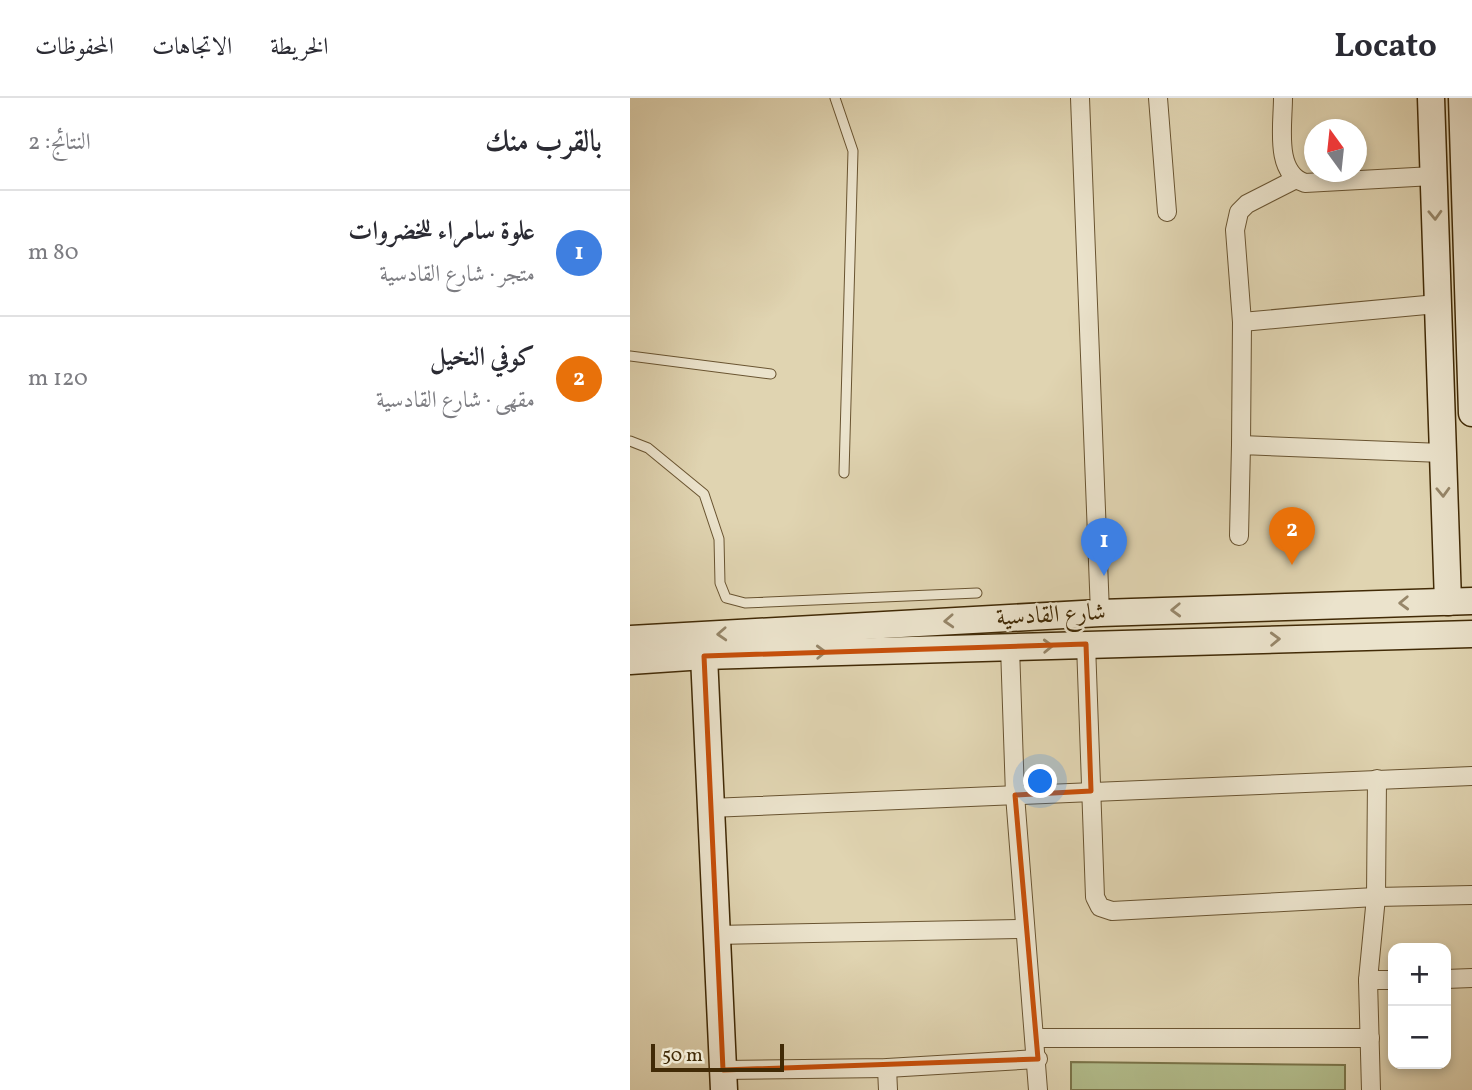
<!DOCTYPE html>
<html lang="ar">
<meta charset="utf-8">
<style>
body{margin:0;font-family:Vollkorn,Amiri,serif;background:#f7f7f7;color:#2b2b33;direction:rtl}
.controls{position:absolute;right:21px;bottom:21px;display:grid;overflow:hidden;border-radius:14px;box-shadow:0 4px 10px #0003}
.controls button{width:63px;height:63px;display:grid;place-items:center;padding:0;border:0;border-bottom:2px solid #e1e1e2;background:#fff;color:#2b2b33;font:35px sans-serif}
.compass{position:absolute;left:674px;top:21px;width:63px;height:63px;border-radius:50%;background:#fff;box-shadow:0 4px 10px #0003;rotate:345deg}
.scale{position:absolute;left:21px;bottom:18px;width:133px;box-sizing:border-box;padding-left:7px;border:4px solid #412a06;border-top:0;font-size:19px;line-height:24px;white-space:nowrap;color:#412a06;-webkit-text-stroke:5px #ebe3cc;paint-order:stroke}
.you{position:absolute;left:411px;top:684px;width:24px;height:24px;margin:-18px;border:5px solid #fff;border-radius:50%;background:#1a73e8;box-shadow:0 0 0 10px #1a73e833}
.badge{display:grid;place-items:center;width:46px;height:46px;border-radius:50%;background:#db2777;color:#fff;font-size:23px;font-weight:700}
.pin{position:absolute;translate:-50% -58px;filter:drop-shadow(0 2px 4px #0008)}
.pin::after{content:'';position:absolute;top:37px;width:24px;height:21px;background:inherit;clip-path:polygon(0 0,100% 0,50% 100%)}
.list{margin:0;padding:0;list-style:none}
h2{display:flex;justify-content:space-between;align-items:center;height:91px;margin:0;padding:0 28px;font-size:30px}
h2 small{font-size:23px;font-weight:400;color:#7c7c81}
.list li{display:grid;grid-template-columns:46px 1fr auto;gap:21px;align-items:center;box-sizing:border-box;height:126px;padding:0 28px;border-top:2px solid #e1e1e2}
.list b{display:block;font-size:26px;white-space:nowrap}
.list p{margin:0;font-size:23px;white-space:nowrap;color:#7c7c81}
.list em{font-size:23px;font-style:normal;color:#7c7c81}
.map{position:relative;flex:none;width:842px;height:992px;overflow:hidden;direction:ltr}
header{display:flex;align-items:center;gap:42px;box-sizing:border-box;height:98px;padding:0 35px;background:#fff;border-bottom:2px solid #e1e1e2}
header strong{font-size:33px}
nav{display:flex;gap:38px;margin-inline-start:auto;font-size:24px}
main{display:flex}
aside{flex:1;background:#fff}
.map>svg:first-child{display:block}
.green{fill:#b2bd8c;stroke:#7a7449;stroke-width:2}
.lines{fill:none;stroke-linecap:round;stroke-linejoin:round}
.lane-casing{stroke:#695431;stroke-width:11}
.street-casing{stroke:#695431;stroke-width:20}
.secondary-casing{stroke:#412a06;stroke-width:29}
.lane{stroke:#ebe3cc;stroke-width:9}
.street{stroke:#ebe3cc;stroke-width:18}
.secondary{stroke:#ebe3cc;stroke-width:26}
.oneway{stroke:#968669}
.marked{fill:none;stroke:#c7500b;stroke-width:5;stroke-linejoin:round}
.labels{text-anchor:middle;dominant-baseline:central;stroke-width:5;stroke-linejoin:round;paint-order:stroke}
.street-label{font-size:24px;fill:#412a06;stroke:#ebe3cc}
</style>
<header>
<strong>Locato</strong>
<nav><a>الخريطة</a><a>الاتجاهات</a><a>المحفوظات</a></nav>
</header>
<main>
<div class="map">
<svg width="842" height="992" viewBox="0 0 842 992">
<rect width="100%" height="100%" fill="#e0d4b1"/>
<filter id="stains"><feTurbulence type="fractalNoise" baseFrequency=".00286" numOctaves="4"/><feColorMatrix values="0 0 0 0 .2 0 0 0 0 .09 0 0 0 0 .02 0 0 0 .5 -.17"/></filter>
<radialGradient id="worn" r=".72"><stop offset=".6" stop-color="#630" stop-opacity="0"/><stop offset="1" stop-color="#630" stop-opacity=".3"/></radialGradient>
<!-- green -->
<path class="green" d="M441 964 715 967V992H441Z"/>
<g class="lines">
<defs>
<g id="lane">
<path d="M205 0 223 53 214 375"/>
<path d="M0 258 141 276"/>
<path d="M0 343 18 350 74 396 89 441 90 485 96 500 115 505 347 495"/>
</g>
<g id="street">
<path d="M450 0 470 515"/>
<path d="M528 0 537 114"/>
<path d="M653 0C653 27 644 75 675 85L803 78"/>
<path d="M612 224 807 206"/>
<path d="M611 347 612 224 605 132 609 114 617 106 664 82"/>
<path d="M609 438 611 347 812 355"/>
<path d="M456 546 465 799 470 809 482 813 746 799 842 797"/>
<path d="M380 549 385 697 408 992"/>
<path d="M80 710 842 678"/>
<path d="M86 837 394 831"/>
<path d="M816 881 842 880"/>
<path d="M738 882H763"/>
<path d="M405 940H740"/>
<path d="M257 970 258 992"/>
<path d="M93 972 257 970 408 961"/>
<path d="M741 992 738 882 746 799 747 681"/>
</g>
<g id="secondary">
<path d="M801 0 818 504"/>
<path d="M832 0 842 315"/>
<path d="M0 541 470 515 842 503"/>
<path d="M74 558 94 992"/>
<path d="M0 563 74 558 842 536"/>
</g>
</defs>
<!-- lane casing -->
<use href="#lane" class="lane-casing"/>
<!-- street casing -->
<use href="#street" class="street-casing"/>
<!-- secondary casing -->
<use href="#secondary" class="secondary-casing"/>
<!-- lane -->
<use href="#lane" class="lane"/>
<!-- street -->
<use href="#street" class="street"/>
<!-- secondary -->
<use href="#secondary" class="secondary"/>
</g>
<!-- one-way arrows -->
<defs><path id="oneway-chevron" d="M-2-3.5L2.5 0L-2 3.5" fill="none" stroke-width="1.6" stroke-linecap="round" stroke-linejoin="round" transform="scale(1.75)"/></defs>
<g class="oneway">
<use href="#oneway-chevron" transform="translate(805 117) rotate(88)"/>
<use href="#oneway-chevron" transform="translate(813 394) rotate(88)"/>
<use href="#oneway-chevron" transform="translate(774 505) rotate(178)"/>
<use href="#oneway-chevron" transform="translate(546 512) rotate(178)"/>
<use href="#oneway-chevron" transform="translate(319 523) rotate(177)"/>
<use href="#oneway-chevron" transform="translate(92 536) rotate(177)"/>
<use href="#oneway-chevron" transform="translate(645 541) rotate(-2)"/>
<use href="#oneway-chevron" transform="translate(418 548) rotate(-2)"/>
<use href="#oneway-chevron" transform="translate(191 554) rotate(-2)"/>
</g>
<!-- marked area -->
<path class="marked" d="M456 546 461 693 385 697 408 961 93 972 74 558Z"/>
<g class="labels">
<!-- street labels -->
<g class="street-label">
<text transform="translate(421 518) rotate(-3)">شارع القادسية</text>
</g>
</g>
<rect width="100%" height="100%" filter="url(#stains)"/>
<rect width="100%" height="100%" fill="url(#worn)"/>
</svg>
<div class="controls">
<button>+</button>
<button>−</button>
</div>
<svg class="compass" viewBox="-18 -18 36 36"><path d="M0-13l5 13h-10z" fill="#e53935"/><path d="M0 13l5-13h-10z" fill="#7c7c81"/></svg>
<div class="scale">50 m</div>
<div class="you"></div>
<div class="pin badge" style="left:474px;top:478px;background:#3f7fe0">1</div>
<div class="pin badge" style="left:662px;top:467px;background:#e8710a">2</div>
</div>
<aside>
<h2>بالقرب منك<small>النتائج: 2</small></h2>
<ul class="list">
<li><span class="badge" style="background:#3f7fe0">1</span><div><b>علوة سامراء للخضروات</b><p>متجر · شارع القادسية</p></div><em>80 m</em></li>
<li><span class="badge" style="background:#e8710a">2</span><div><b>كوفي النخيل</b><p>مقهى · شارع القادسية</p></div><em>120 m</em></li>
</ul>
</aside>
</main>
